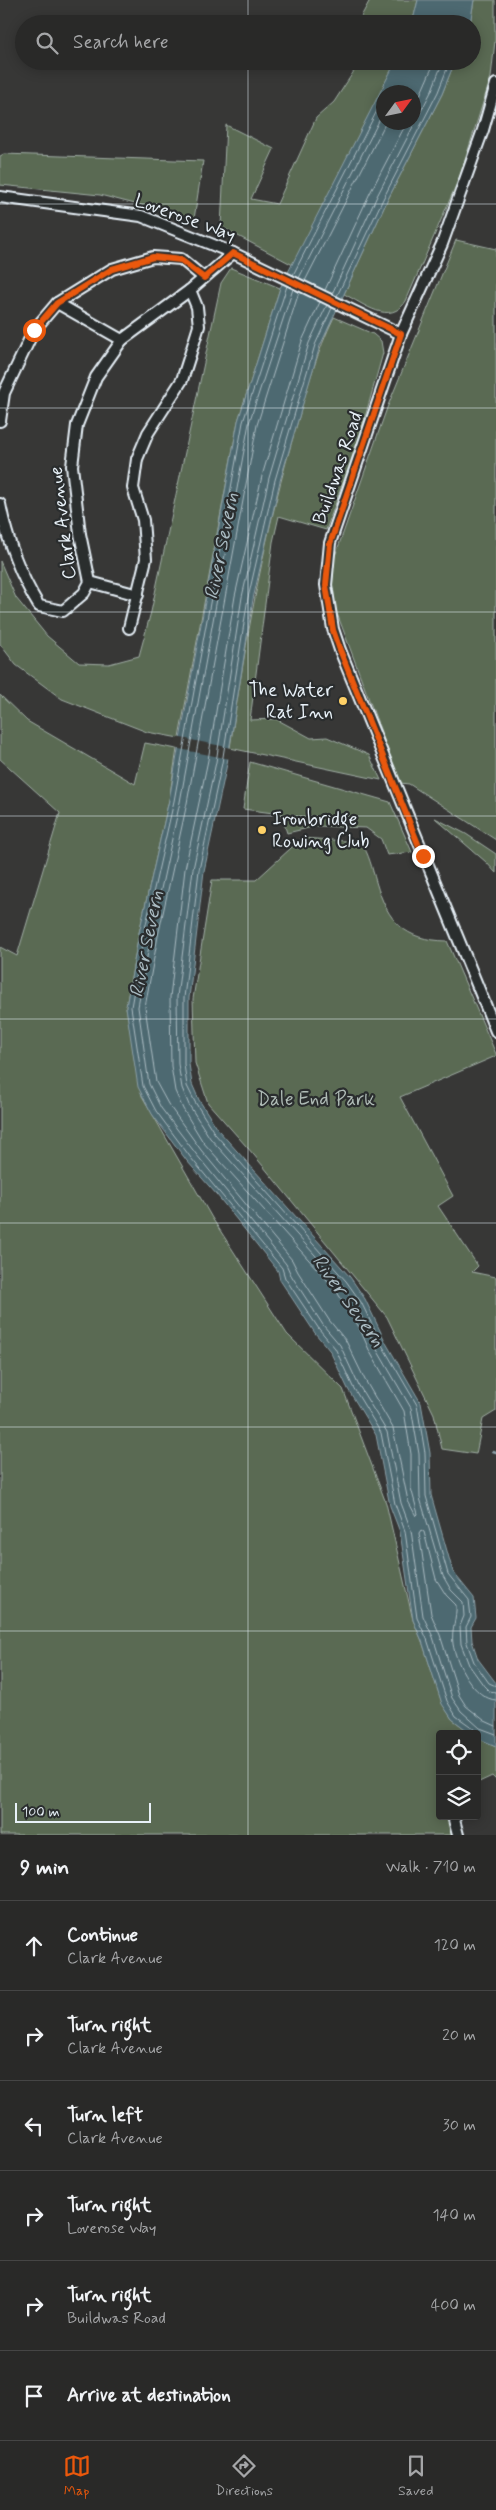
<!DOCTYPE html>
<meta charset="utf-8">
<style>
body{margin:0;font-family:Mynerve,sans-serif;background:#353534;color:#f1f3f6}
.controls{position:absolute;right:15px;bottom:15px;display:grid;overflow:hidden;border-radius:5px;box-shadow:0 2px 12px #0003}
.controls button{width:45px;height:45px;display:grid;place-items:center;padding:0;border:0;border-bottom:1px solid #454545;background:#292928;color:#f1f3f6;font:25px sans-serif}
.compass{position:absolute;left:376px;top:85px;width:45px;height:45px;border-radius:50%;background:#292928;box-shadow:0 2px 12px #0003;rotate:57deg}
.scale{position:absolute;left:15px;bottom:12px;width:136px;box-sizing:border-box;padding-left:5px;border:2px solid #e8f1f8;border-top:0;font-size:14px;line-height:18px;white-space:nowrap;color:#e8f1f8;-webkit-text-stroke:4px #2a2d2e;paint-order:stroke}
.stop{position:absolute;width:15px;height:15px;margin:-11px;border:4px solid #ea580c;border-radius:50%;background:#fff}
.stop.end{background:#ea580c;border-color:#fff;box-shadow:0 1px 5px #0008}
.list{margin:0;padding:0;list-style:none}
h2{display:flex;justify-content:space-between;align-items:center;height:65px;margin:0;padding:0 20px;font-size:21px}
h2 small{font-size:16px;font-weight:400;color:#a5a6a8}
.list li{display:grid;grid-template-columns:32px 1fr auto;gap:15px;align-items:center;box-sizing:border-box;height:90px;padding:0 20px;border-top:1px solid #454545}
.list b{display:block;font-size:19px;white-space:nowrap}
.list p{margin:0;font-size:16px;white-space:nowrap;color:#a5a6a8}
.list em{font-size:16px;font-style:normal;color:#a5a6a8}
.icon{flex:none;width:28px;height:28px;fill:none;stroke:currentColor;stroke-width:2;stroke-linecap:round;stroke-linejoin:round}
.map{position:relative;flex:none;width:496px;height:1835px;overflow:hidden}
.search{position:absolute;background:#292928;box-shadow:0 2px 12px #0003;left:15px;right:15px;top:15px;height:55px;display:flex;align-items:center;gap:12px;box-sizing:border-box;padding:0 18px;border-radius:28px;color:#a5a6a8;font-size:19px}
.sheet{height:605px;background:#292928}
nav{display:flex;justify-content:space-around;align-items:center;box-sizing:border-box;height:70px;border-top:1px solid #454545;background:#292928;font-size:14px;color:#a5a6a8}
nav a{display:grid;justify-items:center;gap:2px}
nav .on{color:#ea580c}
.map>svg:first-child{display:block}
.green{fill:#5a6a53;stroke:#a1aea6}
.water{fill:#4d6971;stroke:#8b9fa7;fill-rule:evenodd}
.pier{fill:#373736}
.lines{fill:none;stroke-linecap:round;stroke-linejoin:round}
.shore{stroke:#aabbc2;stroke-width:1}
.stream{stroke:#8b9fa7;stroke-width:2.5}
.minor-casing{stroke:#e8f1f8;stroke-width:14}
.minor{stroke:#2a2d2e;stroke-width:10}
.route{stroke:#ea580c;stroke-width:6}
.grid{fill:none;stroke:#e8f1f8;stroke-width:1;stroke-opacity:0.55}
.poi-dot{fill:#ffd166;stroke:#2a2d2e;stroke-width:2}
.labels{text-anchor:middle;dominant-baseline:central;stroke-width:4.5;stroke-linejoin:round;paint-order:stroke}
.street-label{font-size:19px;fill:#e8f1f8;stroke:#2a2d2e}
.poi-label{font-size:19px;fill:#e8f1f8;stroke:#2a2d2e;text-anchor:end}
.park-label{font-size:19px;fill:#afbbb6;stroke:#2a2d2e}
.water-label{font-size:20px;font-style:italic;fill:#aabbc2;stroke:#2a2d2e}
</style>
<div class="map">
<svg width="496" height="1835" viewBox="0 0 496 1835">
<rect width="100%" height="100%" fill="#373736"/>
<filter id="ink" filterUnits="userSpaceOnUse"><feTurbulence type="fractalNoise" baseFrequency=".02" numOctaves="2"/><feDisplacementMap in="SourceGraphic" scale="10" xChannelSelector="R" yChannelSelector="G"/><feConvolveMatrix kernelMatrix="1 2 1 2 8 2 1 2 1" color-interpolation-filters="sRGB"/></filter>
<g filter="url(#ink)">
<!-- green -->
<g class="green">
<path d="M370 0H418L412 24H357Z"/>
<path d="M474 0H495V41L491 77 460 176 406 301C390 326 364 304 344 294L387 201 442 94 455 61H472V24H470Z"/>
<path d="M352 61H396L293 265 221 227 226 125 274 149 251 199 277 204 316 118 334 102 358 65Z"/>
<path d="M4 154 203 161 194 219 100 195 0 185V156Z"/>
<path d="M456 240 496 249V840L409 784 400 783 335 608 332 590 334 559 387 408Z"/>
<path d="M231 268 280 288 238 421 179 738 147 732 62 699 16 665 0 644V561L16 598 47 636 79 663 109 664 139 656 151 612 221 283Z"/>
<path d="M334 317 373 334 381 341 383 353 360 435 326 530 279 516 273 542 250 720 276 719 311 738 327 737 369 755 381 780 230 748C246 638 265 530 297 424 307 388 317 352 334 317Z"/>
<path d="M0 695 27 721 135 784 145 743 177 749 169 800 139 933 126 1007 142 1096 212 1218 287 1334 343 1389 386 1503 413 1620 422 1641 442 1703 452 1719 472 1734H440V1816H448L452 1835H0V947L17 956 60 813 0 759Z"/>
<path d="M250 762 390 802 412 852 387 855 381 839 366 828 317 826 287 833 281 814 243 809Z"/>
<path d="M435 818 466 834 496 854V873L486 862Z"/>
<path d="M302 838 361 842C369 854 372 868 376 882 388 922 404 940 447 941L496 1054V1056L400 1097 453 1196 438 1206 478 1266 472 1272 496 1277V1411L483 1419 476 1454 442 1449 434 1414 387 1317 254 1155 208 1103 195 1063 193 999 212 880H256Z"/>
<path d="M477 1738 496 1746V1780L492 1776 477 1783Z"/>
</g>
<!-- water -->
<g class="water">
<path d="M418 0H474L470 24H412Z"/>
<path d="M396 61H455L442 94 387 201 320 346 280 481 253 599 227 764 204 871 189 998V1064L192 1084 199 1100 219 1131 350 1277 365 1299 386 1343 421 1403 430 1453 431 1495 453 1572 474 1598 476 1618 471 1627 472 1641 478 1659 496 1683V1746L477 1738V1734H472L452 1719 442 1704 422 1641 413 1620 400 1532 390 1506 376 1435 348 1389 330 1351 315 1333 280 1280 278 1271 217 1195 187 1161 152 1114 138 1087 126 1007 139 933 169 800 238 421 280 288ZM384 92H414V122H384Z"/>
</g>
<!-- pier -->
<path class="pier" d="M176 737 232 748 230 759 174 748Z"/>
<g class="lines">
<!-- shore -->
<g class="shore">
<path d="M414 109 435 61"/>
<path d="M293 275 384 97"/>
<path d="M299 278 384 111"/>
<path d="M305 281 386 122"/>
<path d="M287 286 243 422 174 801 144 933 131 1007 143 1086 156 1111 191 1158 282 1268 285 1278 319 1329 335 1348 353 1387 381 1433 395 1504 405 1531 417 1618 427 1639 447 1701 456 1716 473 1728 475 1734"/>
<path d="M293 289 249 423 180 802 151 935 138 1007 149 1084 161 1108 196 1154 286 1264 291 1275 323 1325 340 1345 358 1384 387 1432 401 1503 411 1530 423 1616 433 1637 452 1698 461 1711 480 1728 496 1734"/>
<path d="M325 290 370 193 407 122"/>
<path d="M299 292 257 425 187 803 158 936 145 1007 156 1082 168 1104 201 1150 292 1260 298 1272 329 1320 346 1341 365 1380 393 1428 408 1501 416 1516 418 1514 411 1488V1454L404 1411 370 1352 359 1327 335 1289 203 1142 183 1109 175 1091 171 1066 170 997 185 869 208 760 235 596 262 476 302 341 320 302"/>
<path d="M332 294 377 196 432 90 443 61"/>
<path d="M337 296 383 199 438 92 450 61"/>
<path d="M327 305 309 343 269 478 242 597 216 762 193 869 177 997 178 1064 182 1088 189 1105 210 1138 341 1284 356 1305 376 1348 411 1408 419 1454 420 1498 443 1576 451 1590 463 1602 464 1616 460 1626 461 1644 469 1665 484 1686 489 1691 496 1692"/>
<path d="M332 308 315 345 275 480 248 598 222 763 199 870 184 998V1064L187 1086 195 1102 215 1134 346 1281 361 1302 382 1345 417 1405 425 1453 426 1496 448 1574 469 1600 471 1617 466 1627 467 1643 474 1662 489 1683 496 1686"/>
<path d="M496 1700C474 1699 456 1663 453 1644 451 1630 457 1618 456 1605L446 1595 436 1579 424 1532 421 1530 419 1533 431 1614 440 1635 459 1695 466 1706 485 1721 496 1726"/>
</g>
<!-- stream -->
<path class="stream" d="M493 1451 496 1452"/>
<defs>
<g id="minor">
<path d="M496 84 483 130 442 244 401 334 330 543 326 585 333 629 340 650 496 1031"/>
<path d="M0 197 141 216 233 253 401 334"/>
<path d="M57 303 122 340"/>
<path d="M0 421 4 393 34 330 57 303 112 269 153 257 181 259 204 278"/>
<path d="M0 504C7 541 20 575 39 606L63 611 84 593 90 582 80 534 72 466 77 425 96 377 122 340 190 290 233 253"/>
<path d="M90 582 138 595"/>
<path d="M129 628 146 559 143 520 133 488 137 459 148 433 182 380 190 355 199 326 197 307 190 290"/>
<path d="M453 1816 458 1835"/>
</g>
</defs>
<!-- minor casing -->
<use href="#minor" class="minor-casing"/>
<!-- minor -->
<use href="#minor" class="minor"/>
</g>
</g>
<g class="lines" filter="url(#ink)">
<!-- route -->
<path class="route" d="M34 330 57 303 112 269 153 257 181 260 204 278 233 253 401 334 330 544 326 585 333 630 340 650 423 856"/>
</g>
<!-- grid -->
<path class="grid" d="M248 0V24M248 61V1835M0 204H496M0 408H496M0 612H496M0 816H496M0 1019H496M0 1223H496M0 1427H496M0 1631H496"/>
<!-- markers -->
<g class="poi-dot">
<circle cx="343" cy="701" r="5"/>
<circle cx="262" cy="830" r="5"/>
</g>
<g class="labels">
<!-- street labels -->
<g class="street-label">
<text transform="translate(185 218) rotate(20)">Loverose Way</text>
<text transform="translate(338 468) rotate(-71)">Buildwas Road</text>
<text transform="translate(63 523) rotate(-97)">Clark Avenue</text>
</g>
<!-- poi labels -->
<g class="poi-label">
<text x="333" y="690">The Water<tspan x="333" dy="22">Rat Inn</tspan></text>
<text x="272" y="819" text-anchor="start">Ironbridge<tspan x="272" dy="22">Rowing Club</tspan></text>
</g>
<!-- park labels -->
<g class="park-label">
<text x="316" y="1099">Dale End Park</text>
</g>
<!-- water labels -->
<g class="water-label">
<text transform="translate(222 546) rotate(-79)">River Severn</text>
<text transform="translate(147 944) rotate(-79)">River Severn</text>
<text transform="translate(348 1301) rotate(54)">River Severn</text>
</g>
</g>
</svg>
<div class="controls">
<button><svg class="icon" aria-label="locate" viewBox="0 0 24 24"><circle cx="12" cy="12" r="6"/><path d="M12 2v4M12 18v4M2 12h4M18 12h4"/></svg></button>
<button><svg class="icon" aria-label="layers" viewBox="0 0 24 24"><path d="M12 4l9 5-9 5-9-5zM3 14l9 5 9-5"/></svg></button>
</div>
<svg class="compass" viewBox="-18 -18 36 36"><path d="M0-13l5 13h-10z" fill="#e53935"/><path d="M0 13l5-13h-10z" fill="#a5a6a8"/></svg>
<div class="scale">100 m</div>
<div class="stop" style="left:34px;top:330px"></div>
<div class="stop end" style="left:423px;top:856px"></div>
<div class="search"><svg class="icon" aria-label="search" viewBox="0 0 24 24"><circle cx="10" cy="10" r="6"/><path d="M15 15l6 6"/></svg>Search here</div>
</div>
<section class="sheet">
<h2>9 min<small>Walk · 710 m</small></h2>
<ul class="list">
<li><svg class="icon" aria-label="ahead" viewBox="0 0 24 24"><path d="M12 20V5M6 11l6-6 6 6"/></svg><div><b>Continue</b><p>Clark Avenue</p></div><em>120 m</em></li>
<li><svg class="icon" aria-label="right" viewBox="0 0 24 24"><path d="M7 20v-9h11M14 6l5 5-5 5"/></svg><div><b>Turn right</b><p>Clark Avenue</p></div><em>20 m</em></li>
<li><svg class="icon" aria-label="left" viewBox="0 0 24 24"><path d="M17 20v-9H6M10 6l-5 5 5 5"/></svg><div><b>Turn left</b><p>Clark Avenue</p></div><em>30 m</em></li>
<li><svg class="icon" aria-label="right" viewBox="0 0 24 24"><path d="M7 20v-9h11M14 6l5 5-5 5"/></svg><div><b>Turn right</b><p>Loverose Way</p></div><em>140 m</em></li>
<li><svg class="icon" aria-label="right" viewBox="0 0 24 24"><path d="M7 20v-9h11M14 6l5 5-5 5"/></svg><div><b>Turn right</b><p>Buildwas Road</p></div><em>400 m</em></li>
<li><svg class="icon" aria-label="arrive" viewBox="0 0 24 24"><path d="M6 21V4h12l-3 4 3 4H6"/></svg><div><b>Arrive at destination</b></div></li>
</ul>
</section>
<nav>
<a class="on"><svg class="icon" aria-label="map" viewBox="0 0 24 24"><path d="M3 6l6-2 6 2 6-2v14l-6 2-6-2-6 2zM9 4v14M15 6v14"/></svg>Map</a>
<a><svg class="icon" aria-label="directions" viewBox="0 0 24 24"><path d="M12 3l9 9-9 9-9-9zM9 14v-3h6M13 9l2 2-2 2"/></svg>Directions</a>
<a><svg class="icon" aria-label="saved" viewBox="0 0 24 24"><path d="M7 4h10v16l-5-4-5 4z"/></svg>Saved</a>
</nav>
